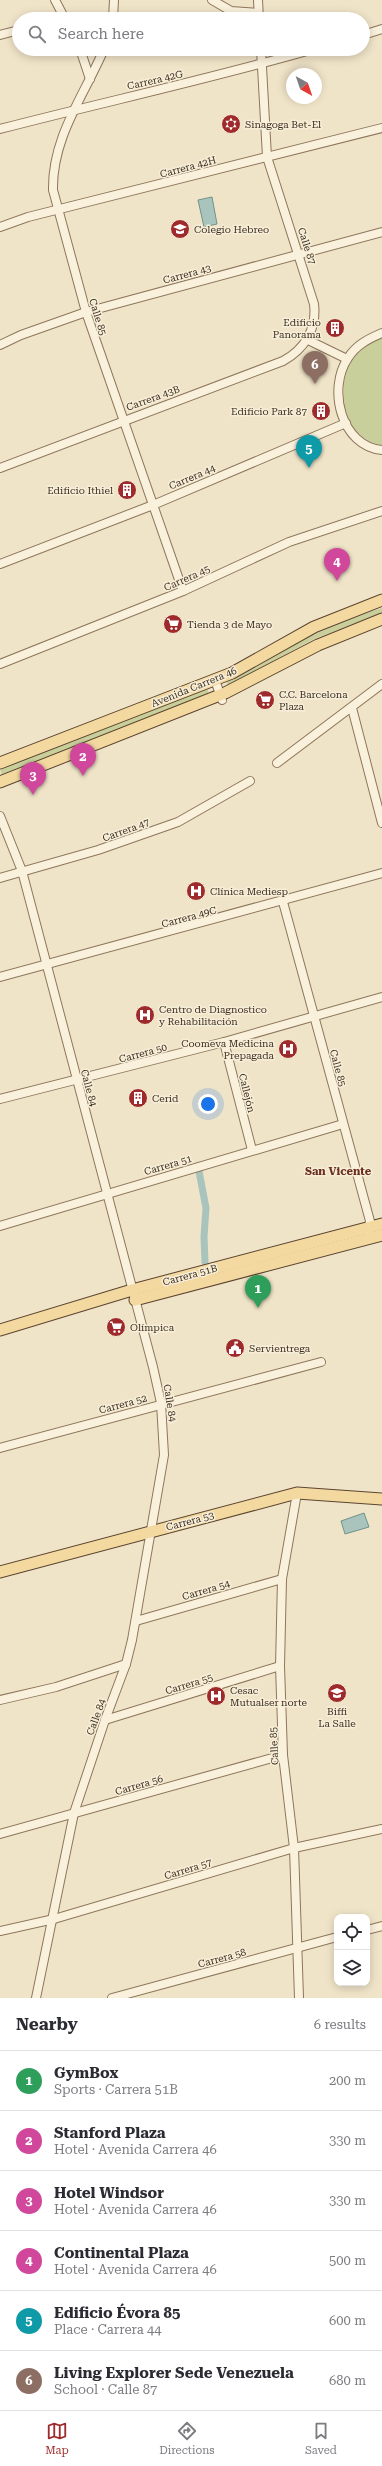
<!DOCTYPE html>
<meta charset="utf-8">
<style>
body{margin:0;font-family:"Roboto Serif",serif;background:#f2f2f3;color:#2b2b33}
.controls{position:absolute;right:12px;bottom:12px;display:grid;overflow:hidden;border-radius:8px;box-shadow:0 2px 10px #0003}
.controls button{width:36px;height:36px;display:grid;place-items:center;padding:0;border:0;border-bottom:1px solid #e1e1e2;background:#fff;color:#2b2b33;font:20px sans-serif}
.compass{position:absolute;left:286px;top:68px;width:36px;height:36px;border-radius:50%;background:#fff;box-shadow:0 2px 10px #0003;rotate:140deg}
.you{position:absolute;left:208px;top:1104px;width:14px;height:14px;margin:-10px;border:3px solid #fff;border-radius:50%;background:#1a73e8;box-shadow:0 0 0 6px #1a73e833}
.badge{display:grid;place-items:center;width:26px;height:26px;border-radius:50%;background:#9e2a2b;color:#fff;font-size:13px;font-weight:700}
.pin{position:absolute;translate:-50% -33px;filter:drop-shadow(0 1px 2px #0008)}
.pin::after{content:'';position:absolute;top:21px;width:14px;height:12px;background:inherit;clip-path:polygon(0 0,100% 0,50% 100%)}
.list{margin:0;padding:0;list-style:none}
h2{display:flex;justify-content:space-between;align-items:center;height:52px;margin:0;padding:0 16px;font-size:17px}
h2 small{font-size:13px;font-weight:400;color:#7c7c81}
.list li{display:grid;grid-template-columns:26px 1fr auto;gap:12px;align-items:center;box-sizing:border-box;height:60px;padding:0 16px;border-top:1px solid #e1e1e2}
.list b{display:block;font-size:15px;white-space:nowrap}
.list p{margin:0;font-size:13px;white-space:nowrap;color:#7c7c81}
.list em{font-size:13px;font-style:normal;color:#7c7c81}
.icon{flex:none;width:22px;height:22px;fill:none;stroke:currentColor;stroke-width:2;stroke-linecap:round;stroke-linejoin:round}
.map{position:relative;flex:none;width:382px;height:1998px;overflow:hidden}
.search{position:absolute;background:#fff;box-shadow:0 2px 10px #0003;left:12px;right:12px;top:12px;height:44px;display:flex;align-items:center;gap:10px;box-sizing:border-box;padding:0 14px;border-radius:22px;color:#7c7c81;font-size:15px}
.sheet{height:412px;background:#fff}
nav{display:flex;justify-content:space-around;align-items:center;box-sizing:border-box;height:56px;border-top:1px solid #e1e1e2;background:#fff;font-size:11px;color:#7c7c81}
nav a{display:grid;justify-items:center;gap:2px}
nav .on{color:#9e2a2b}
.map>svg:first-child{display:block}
.green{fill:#c9cf9b}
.water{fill:#a9c4bc;stroke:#6f938a}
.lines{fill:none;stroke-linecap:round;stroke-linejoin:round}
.canal{stroke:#a9c4bc;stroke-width:7}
.minor-casing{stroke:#8d765c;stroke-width:10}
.major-casing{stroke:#5b4430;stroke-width:13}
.minor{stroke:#faf1dc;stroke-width:8}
.major{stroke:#f3d9a0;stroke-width:11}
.labels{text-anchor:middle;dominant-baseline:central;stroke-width:3;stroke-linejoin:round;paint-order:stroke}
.street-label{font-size:10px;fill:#3d2e20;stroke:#f7eed8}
.poi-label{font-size:10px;fill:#3d2e20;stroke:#f7eed8;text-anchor:start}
.neighbourhood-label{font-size:11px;font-weight:bold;fill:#6b2e1e;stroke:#f7eed8}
</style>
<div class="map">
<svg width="382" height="1998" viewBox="0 0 382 1998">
<rect width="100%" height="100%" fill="#f0e4c8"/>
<!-- green -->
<g class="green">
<path d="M382 337V445C345 440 335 390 351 361 357 348 370 342 382 337Z"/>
<path d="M382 608V613L314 639 228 685 226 681C277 653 326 624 382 608Z"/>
<path d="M207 688 210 697 2 777 0 768Z"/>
</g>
<!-- water -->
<g class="water">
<path d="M212 197 217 224 204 227 198 200Z"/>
<path d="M364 1513 369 1527 345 1534 341 1521Z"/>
</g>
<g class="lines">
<!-- canal -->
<path class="canal" d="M198 1166 206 1208 204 1237 205 1262"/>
<defs>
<g id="minor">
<path d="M55 0 65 19"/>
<path d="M212 0 231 11 258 13"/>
<path d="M258 0 259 19"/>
<path d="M113 19 114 0"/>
<path d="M0 35 19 30"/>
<path d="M363 35 382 29"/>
<path d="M80 49 90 79"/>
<path d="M104 49C84 96 52 137 53 190L86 312 183 591"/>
<path d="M0 129C104 102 210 79 314 49"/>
<path d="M0 227 28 217 382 128"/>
<path d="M382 333C368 339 356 345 348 358 327 389 341 446 382 450"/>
<path d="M308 340 347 359"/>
<path d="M0 345 21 335 86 312 382 232"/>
<path d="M0 468 283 361C305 349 317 329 314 304L267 157 261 49"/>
<path d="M0 564 153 505 346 423"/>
<path d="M0 664 183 591 289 542 382 511"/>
<path d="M215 680 222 700"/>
<path d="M352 708 382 823"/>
<path d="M277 763 382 684"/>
<path d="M0 816 22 871 153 1367 161 1403 164 1455 132 1640 126 1664 105 1720 74 1813 36 1998"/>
<path d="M0 878 98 850 178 822 250 781"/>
<path d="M283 902 370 1221 368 1231"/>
<path d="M0 977 382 873"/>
<path d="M224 1042 252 1150"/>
<path d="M0 1099 224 1042 382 997"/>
<path d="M0 1226 343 1124"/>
<path d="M0 1448 321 1362"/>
<path d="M297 1493 282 1579 280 1666 283 1755 294 1848 299 1998"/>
<path d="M136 1621 282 1579"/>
<path d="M0 1700 56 1687 126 1664"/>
<path d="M105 1720 280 1666"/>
<path d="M0 1834 283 1755"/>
<path d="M367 1930 382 1926"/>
<path d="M0 1931 54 1919 294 1848 382 1829"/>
<path d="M112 1998 337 1937"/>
</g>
<g id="major">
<path d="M0 763 232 673 314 627 382 600"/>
<path d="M0 782 225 693 318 645 382 619"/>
<path d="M135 1300 382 1235"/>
<path d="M0 1330 132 1290 382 1224"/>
<path d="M0 1572 297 1493 382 1499"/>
</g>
</defs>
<!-- minor casing -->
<use href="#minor" class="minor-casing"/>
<!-- major casing -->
<use href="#major" class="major-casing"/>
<!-- minor -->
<use href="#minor" class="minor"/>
<!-- major -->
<use href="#major" class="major"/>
</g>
<!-- icons -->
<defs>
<symbol id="synagogue-disc" viewBox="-11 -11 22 22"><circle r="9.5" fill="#9e2a2b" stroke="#f7eed8"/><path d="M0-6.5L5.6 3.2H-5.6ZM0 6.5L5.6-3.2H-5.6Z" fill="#fff"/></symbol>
<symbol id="school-disc" viewBox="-11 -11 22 22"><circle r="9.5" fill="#9e2a2b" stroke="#f7eed8"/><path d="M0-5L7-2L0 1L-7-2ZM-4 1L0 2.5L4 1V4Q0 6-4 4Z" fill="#fff"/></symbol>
<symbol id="building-disc" viewBox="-11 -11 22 22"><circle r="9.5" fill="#9e2a2b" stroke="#f7eed8"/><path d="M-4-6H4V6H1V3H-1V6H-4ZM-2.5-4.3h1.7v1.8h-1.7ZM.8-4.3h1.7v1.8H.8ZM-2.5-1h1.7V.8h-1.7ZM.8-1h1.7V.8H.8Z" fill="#fff"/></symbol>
<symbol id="supermarket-disc" viewBox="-11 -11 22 22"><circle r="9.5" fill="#9e2a2b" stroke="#f7eed8"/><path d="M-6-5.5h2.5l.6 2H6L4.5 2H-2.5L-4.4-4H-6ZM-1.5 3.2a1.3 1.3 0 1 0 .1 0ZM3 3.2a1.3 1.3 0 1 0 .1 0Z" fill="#fff"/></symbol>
<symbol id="hospital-disc" viewBox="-11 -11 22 22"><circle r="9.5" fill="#9e2a2b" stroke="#f7eed8"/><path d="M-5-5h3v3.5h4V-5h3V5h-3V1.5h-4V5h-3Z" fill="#fff"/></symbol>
<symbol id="civic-disc" viewBox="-11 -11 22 22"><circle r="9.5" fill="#9e2a2b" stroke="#f7eed8"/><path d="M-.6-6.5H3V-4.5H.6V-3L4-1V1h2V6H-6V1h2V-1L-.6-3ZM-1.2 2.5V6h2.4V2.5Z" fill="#fff"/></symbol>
</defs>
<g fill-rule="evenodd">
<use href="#synagogue-disc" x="220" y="113" width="22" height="22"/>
<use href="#school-disc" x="169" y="218" width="22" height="22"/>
<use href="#building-disc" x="324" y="317" width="22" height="22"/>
<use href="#building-disc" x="310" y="400" width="22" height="22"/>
<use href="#building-disc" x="116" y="479" width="22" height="22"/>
<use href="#supermarket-disc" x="162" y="613" width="22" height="22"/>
<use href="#supermarket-disc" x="254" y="689" width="22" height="22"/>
<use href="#hospital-disc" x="185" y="880" width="22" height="22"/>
<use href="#hospital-disc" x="134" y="1004" width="22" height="22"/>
<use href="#hospital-disc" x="277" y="1038" width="22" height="22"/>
<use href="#building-disc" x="127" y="1087" width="22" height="22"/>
<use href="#supermarket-disc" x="105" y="1316" width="22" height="22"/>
<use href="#civic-disc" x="224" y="1337" width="22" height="22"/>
<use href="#school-disc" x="326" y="1682" width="22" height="22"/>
<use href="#hospital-disc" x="205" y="1685" width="22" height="22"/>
</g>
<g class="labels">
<!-- street labels -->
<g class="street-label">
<text transform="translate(155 80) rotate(-13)">Carrera 42G</text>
<text transform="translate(188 167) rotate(-15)">Carrera 42H</text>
<text transform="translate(307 246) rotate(72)">Calle 87</text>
<text transform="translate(187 274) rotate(-15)">Carrera 43</text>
<text transform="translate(98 317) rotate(73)">Calle 85</text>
<text transform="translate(153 398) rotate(-20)">Carrera 43B</text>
<text transform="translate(192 477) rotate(-23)">Carrera 44</text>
<text transform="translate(187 578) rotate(-24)">Carrera 45</text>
<text transform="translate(194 687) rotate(-22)">Avenida Carrera 46</text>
<text transform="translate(126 830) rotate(-20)">Carrera 47</text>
<text transform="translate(189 917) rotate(-15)">Carrera 49C</text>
<text transform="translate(143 1053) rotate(-15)">Carrera 50</text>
<text transform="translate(338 1068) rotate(75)">Calle 85</text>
<text transform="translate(89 1088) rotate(75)">Calle 84</text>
<text transform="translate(247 1093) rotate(76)">Callejón</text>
<text transform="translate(168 1165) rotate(-16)">Carrera 51</text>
<text transform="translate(190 1275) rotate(-15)">Carrera 51B</text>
<text transform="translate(170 1403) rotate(81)">Calle 84</text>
<text transform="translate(123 1404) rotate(-15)">Carrera 52</text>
<text transform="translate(190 1521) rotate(-15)">Carrera 53</text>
<text transform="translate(206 1590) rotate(-16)">Carrera 54</text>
<text transform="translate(189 1684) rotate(-17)">Carrera 55</text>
<text transform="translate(96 1717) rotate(-70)">Calle 84</text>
<text transform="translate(274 1746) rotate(-93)">Calle 85</text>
<text transform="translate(139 1785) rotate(-16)">Carrera 56</text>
<text transform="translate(188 1869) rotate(-17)">Carrera 57</text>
<text transform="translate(222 1958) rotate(-15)">Carrera 58</text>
</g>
<!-- poi labels -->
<g class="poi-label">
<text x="245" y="124">Sinagoga Bet-El</text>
<text x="194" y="229">Colegio Hebreo</text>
<text x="321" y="322" text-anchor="end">Edificio<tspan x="321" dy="12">Panorama</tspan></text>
<text x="307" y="411" text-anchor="end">Edificio Park 87</text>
<text x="113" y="490" text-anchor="end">Edificio Ithiel</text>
<text x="187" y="624">Tienda 3 de Mayo</text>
<text x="279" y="694">C.C. Barcelona<tspan x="279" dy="12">Plaza</tspan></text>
<text x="210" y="891">Clínica Mediesp</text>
<text x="159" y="1009">Centro de Diagnostico<tspan x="159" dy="12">y Rehabilitación</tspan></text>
<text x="274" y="1043" text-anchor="end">Coomeva Medicina<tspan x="274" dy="12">Prepagada</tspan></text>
<text x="152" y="1098">Cerid</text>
<text x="130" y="1327">Olímpica</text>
<text x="249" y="1348">Servientrega</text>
<text x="230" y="1690">Cesac<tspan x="230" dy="12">Mutualser norte</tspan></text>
<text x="337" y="1711" text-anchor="middle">Biffi<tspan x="337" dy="12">La Salle</tspan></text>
</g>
<!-- neighbourhood labels -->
<g class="neighbourhood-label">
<text x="338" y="1171">San Vicente</text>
</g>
</g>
</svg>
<div class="controls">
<button><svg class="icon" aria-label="locate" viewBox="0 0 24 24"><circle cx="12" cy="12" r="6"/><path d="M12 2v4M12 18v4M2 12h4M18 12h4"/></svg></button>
<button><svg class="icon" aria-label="layers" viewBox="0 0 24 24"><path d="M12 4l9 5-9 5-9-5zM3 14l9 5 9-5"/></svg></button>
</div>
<svg class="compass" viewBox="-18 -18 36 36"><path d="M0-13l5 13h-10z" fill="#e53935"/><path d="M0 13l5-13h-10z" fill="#7c7c81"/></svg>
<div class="you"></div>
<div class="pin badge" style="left:258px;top:1308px;background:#2e9e5b">1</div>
<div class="pin badge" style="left:83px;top:776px;background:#d1479c">2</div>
<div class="pin badge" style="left:33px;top:795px;background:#d1479c">3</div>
<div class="pin badge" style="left:337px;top:581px;background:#d1479c">4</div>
<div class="pin badge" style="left:309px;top:468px;background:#0f9aa8">5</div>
<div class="pin badge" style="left:315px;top:384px;background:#8d6e63">6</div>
<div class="search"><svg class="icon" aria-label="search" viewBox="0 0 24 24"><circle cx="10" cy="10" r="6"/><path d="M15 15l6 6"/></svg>Search here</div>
</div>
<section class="sheet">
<h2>Nearby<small>6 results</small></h2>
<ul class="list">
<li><span class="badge" style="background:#2e9e5b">1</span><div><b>GymBox</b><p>Sports · Carrera 51B</p></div><em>200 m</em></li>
<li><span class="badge" style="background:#d1479c">2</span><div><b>Stanford Plaza</b><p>Hotel · Avenida Carrera 46</p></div><em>330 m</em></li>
<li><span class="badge" style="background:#d1479c">3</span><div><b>Hotel Windsor</b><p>Hotel · Avenida Carrera 46</p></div><em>330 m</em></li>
<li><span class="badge" style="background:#d1479c">4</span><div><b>Continental Plaza</b><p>Hotel · Avenida Carrera 46</p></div><em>500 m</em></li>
<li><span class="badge" style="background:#0f9aa8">5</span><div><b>Edificio Évora 85</b><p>Place · Carrera 44</p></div><em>600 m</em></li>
<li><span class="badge" style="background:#8d6e63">6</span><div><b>Living Explorer Sede Venezuela</b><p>School · Calle 87</p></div><em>680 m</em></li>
</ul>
</section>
<nav>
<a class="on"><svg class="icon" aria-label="map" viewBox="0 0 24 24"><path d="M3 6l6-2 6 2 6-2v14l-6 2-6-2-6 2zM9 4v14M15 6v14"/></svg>Map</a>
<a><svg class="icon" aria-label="directions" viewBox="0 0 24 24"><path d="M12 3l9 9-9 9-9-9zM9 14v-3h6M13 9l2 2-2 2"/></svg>Directions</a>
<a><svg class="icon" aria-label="saved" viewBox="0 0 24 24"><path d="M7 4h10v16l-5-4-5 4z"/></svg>Saved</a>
</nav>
